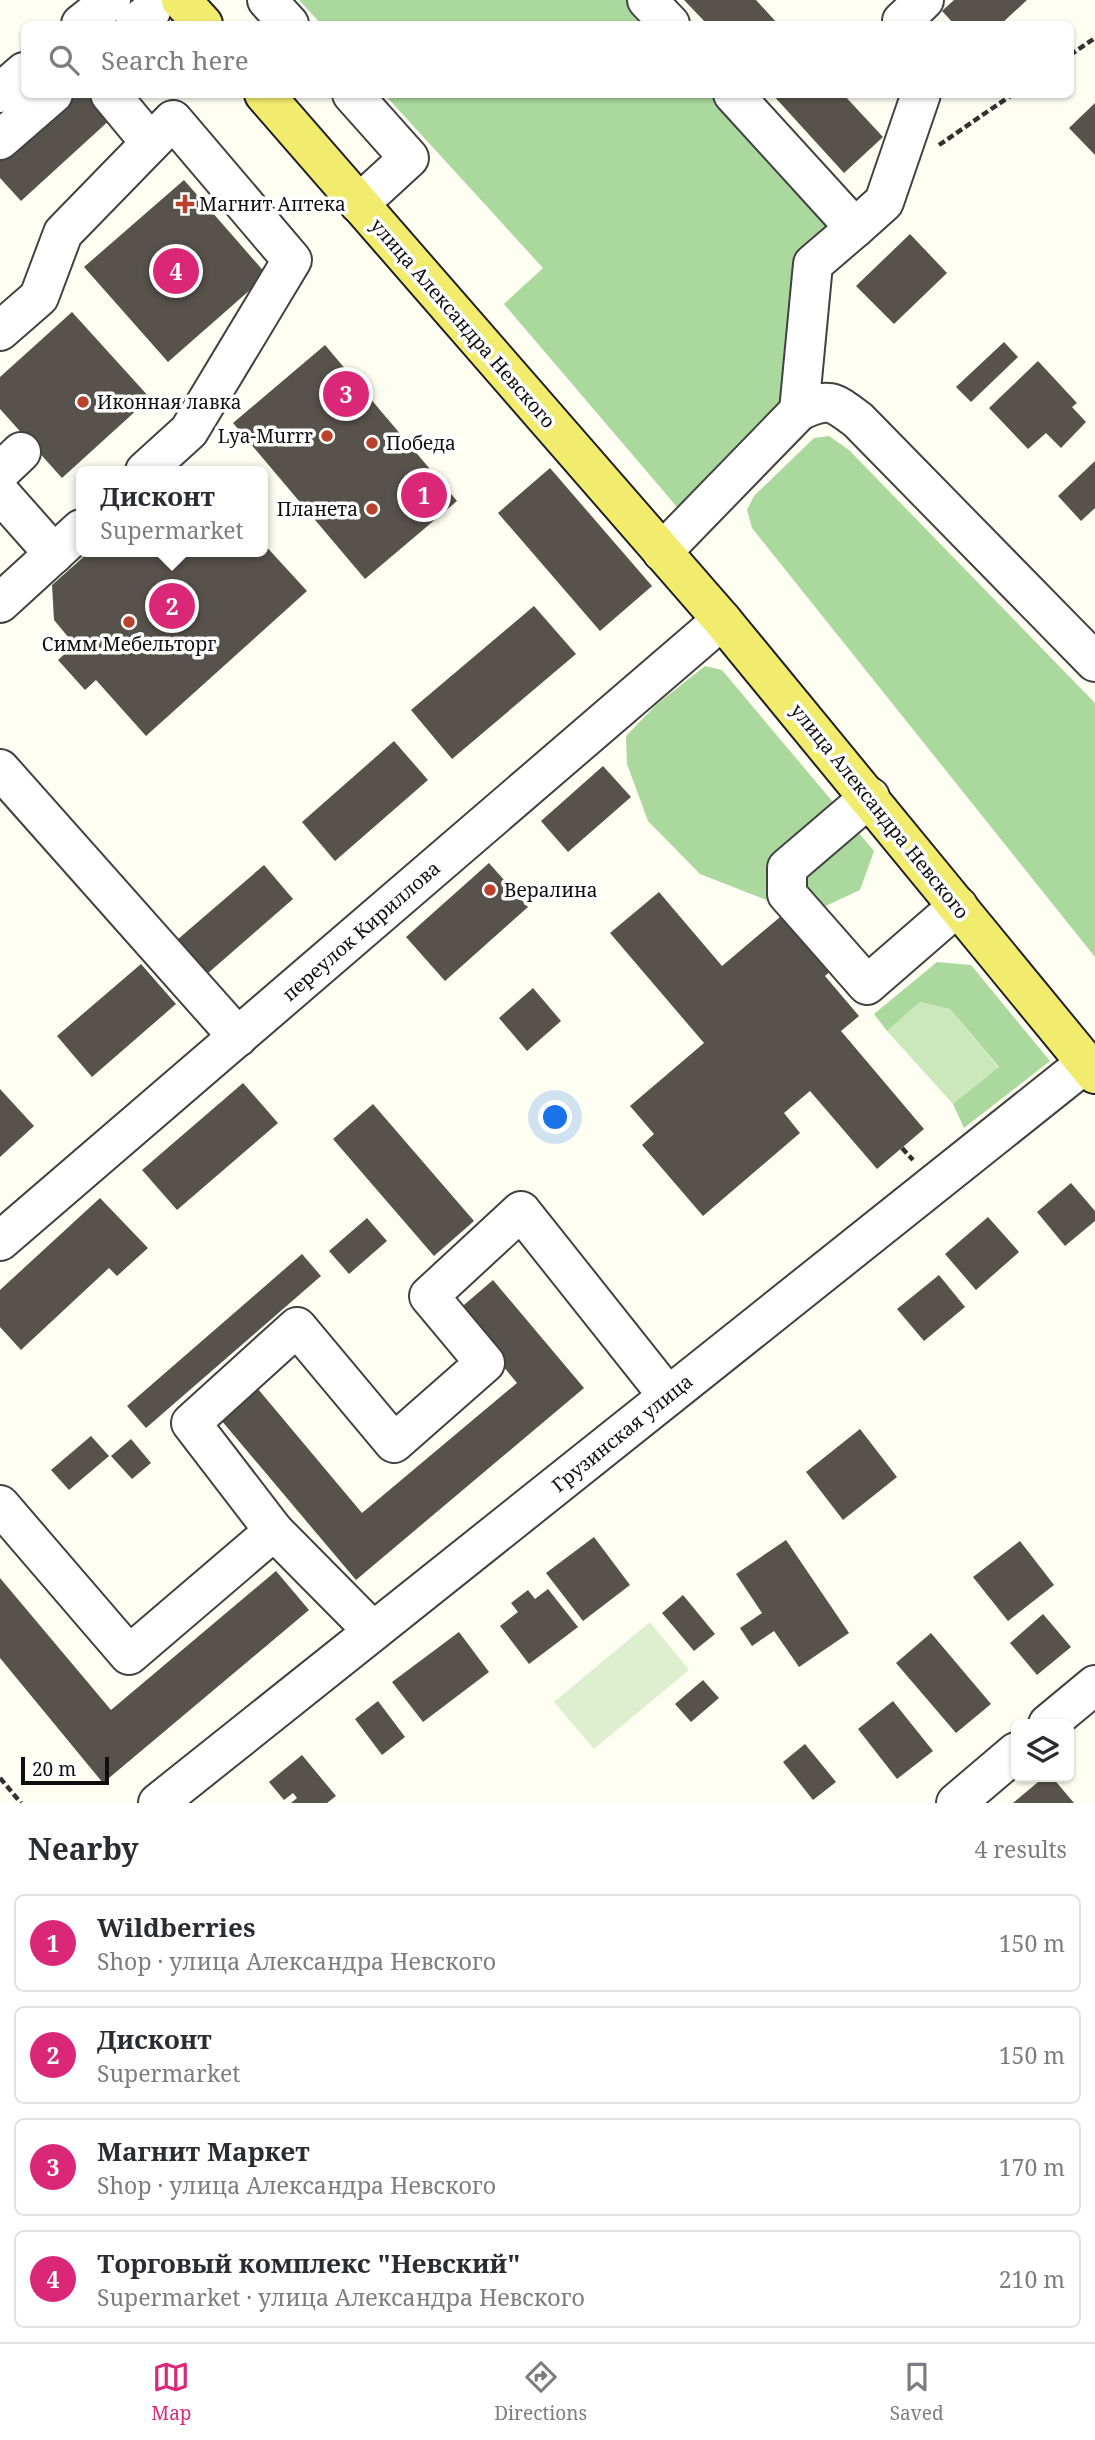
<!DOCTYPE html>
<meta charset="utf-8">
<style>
body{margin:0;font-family:"Noto Serif",serif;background:#f7f7f7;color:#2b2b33}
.controls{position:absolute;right:21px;bottom:21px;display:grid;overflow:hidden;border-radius:10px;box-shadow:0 2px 5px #0004}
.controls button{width:63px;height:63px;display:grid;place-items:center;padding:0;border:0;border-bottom:2px solid #e1e1e2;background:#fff;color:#2b2b33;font:35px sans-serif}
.scale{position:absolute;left:21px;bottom:18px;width:88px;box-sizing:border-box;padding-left:7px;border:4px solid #0f0f0f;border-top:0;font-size:19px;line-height:24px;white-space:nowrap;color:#0f0f0f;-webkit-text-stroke:5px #fff;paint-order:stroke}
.you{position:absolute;left:556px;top:1118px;width:24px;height:24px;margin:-18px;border:5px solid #fff;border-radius:50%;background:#1a73e8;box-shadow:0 0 0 10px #1a73e833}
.badge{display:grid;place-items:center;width:46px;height:46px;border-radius:50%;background:#db2777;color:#fff;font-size:23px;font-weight:700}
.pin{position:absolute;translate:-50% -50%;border:4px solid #fff;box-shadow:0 2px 7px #0006}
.popup{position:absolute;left:76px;top:466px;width:192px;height:91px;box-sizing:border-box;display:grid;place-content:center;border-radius:10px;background:#fff;filter:drop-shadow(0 2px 5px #0005);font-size:23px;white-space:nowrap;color:#7c7c81}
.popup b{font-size:26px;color:#2b2b33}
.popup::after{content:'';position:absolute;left:50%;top:100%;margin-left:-14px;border:14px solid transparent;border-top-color:#fff}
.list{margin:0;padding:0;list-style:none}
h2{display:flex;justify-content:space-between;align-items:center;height:91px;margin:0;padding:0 28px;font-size:30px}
h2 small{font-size:23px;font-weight:400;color:#7c7c81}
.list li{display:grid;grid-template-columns:46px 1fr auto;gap:21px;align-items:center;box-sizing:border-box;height:98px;margin:0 14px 14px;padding:0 14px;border:2px solid #e1e1e2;border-radius:10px}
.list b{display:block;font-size:26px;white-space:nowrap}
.list p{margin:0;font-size:23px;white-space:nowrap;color:#7c7c81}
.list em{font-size:23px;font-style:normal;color:#7c7c81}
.icon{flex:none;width:38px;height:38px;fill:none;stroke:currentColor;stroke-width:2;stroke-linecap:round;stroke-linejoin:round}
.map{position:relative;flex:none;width:1095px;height:1803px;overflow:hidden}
.search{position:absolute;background:#fff;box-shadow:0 2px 5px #0004;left:21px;right:21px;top:21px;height:77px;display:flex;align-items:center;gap:18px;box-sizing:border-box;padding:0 24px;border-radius:10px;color:#7c7c81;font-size:26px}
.sheet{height:539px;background:#fff}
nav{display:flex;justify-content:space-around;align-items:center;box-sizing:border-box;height:98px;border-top:2px solid #e1e1e2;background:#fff;font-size:19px;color:#7c7c81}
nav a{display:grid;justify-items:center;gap:4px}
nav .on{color:#db2777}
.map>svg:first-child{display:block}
.green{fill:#cae8bc}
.forest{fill:#abd89c}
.pitch{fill:#ddefce}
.building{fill:#57524c}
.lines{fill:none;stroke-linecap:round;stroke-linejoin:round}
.minor-casing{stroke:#424242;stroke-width:42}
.major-casing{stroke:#202020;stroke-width:42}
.path{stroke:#313131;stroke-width:4.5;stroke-dasharray:7 3.5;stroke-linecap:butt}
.minor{stroke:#fff;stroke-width:38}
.major{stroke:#f2ec6e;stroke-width:38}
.poi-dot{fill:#b9422d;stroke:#fff;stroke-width:2.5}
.labels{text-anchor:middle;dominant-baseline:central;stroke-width:7;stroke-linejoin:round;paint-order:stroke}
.poi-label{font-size:19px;fill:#0f0f0f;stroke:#fff;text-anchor:start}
.street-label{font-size:19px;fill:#0f0f0f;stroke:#fff}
</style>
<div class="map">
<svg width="1095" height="1803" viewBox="0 0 1095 1803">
<rect width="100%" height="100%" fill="#fefef2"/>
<!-- green -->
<path class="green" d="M920 1002 950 1009 999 1068 953 1104 887 1031Z"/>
<!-- forest -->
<g class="forest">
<path d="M299 0H668L691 24H321Z"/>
<path d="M385 95H756L837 228 786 407 683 514 504 304 543 268Z"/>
<path d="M829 436 849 450 1095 703V957L752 528 747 510 754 496 814 438Z"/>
<path d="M705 666 722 670 874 851 860 890 817 910 764 899 700 874 648 821 627 764 626 736 657 704Z"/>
<path d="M937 962 971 965 1050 1061 964 1128 953 1104 999 1067 950 1009 920 1002 887 1031 874 1014Z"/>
</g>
<!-- pitch -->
<path class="pitch" d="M650 1622 689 1670 594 1749 554 1702Z"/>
<!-- building -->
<g class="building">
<path d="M684 0H756L778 24H707Z"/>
<path d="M954 0H1027L1001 24H954L942 11Z"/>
<path d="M69 94H93L113 117 21 201 0 178V158Z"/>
<path d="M772 94H843L883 137 844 173Z"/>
<path d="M1095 103V155L1069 128Z"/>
<path d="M184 180 267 275 168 362 84 267Z"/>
<path d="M910 234 947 273 894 324 856 286Z"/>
<path d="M72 312 150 398 62 478 0 409V377Z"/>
<path d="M1004 342 1018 357 971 402 956 387Z"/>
<path d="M325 345 457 501 365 579 233 423Z"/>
<path d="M1038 361 1077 403 1072 407 1086 422 1061 448 1046 433 1028 449 989 408Z"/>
<path d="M1095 461V508L1081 521 1058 496Z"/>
<path d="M550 468 652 586 600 631 498 513Z"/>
<path d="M263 543 307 591 146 736 96 680 85 690 58 660 69 650 63 644 69 638 54 620 52 585 89 552H263Z"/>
<path d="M534 606 576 654 452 759 411 710Z"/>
<path d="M394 741 428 780 335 861 302 822Z"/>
<path d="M603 766 631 797 568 852 541 821Z"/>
<path d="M489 863 528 907 445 981 406 937Z"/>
<path d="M264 865 293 899 207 974 177 940Z"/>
<path d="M659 892 722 966 786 912 834 968 825 976 859 1016 841 1031 924 1129 877 1169 810 1091 784 1113 800 1133 703 1216 642 1145 654 1134 630 1106 704 1043 610 933Z"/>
<path d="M141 964 176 1004 92 1077 57 1036Z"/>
<path d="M533 988 561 1021 527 1051 499 1018Z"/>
<path d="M243 1083 278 1123 177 1210 142 1170Z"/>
<path d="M0 1089 34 1126 0 1157Z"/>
<path d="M373 1104 474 1221 434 1256 333 1139Z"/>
<path d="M1071 1183 1095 1211V1221L1065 1246 1037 1212Z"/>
<path d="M100 1198 148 1248 117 1276 109 1268 21 1350 0 1327V1290Z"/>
<path d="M988 1217 1019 1252 976 1290 945 1254Z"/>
<path d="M367 1218 387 1241 349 1274 329 1251Z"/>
<path d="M302 1254 321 1276 146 1428 127 1406Z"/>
<path d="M939 1275 965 1307 924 1341 897 1309Z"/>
<path d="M493 1280 584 1388 356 1580 221 1420 258 1389 362 1513 517 1383 457 1311Z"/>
<path d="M860 1429 897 1477 843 1520 806 1472Z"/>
<path d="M91 1436 109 1456 69 1490 51 1470Z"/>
<path d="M131 1439 151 1463 132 1479 111 1456Z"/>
<path d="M594 1537 630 1585 583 1621 546 1573Z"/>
<path d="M786 1540 849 1633 799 1667 774 1631 752 1646 740 1628 762 1613 736 1574Z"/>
<path d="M1020 1541 1054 1585 1008 1621 973 1577Z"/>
<path d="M276 1571 309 1610 103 1783 0 1658V1578L111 1710Z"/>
<path d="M548 1589 578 1627 529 1664 500 1626 518 1612 511 1603 528 1590 535 1599Z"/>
<path d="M683 1595 715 1634 694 1651 662 1613Z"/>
<path d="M1043 1614 1071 1647 1037 1675 1010 1643Z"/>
<path d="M459 1632 489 1672 423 1722 392 1682Z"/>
<path d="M931 1633 991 1704 956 1733 896 1663Z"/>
<path d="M703 1680 719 1698 691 1722 675 1704Z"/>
<path d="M378 1701 405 1737 382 1755 355 1719Z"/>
<path d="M893 1701 933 1751 897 1779 858 1729Z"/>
<path d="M805 1744 836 1782 813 1800 783 1762Z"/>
<path d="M302 1755 336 1796 327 1803H291L297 1798 293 1793 284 1800 269 1782Z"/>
<path d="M1044 1777H1052L1074 1803H1013Z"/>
</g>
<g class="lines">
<defs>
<g id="minor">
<path d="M267 0 289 24"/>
<path d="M647 0 670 24"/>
<path d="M81 24 111 0"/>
<path d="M135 24 151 11"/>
<path d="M904 24 902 21 924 0"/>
<path d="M0 93 24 72"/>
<path d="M110 94 149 141"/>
<path d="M352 94 409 158 359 204"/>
<path d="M733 94 855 228 813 264 799 411"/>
<path d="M0 140 53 94"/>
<path d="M855 228 884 202 921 94"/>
<path d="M0 331 39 297 63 233 173 120 292 260 189 431 145 471"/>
<path d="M0 472 21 452"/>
<path d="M0 493 54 554"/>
<path d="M662 552 799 411C829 397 833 401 858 420L1095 662"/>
<path d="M0 603 81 529"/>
<path d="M0 769 238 1037"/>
<path d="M870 797 787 868V894L867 985 958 906"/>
<path d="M0 1241 722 620"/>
<path d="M0 1505 129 1655 274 1531 191 1423 297 1327 394 1443 485 1363 429 1296 521 1211 668 1396"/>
<path d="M274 1531 373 1631"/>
<path d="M1048 1724 1095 1685"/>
<path d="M158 1803 1086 1063"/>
<path d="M956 1803 1016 1752"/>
</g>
<g id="major">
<path d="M181 0 203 24"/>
<path d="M264 94 722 620 1095 1074"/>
</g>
</defs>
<!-- minor casing -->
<use href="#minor" class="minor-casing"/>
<!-- major casing -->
<use href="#major" class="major-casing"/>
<!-- path -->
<g class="path">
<path d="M1070 55 1095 38"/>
<path d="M939 145 1013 94"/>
<path d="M902 1148 913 1160"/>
<path d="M0 1778 21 1803"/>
</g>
<!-- minor -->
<use href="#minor" class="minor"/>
<!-- major -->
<use href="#major" class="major"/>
</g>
<!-- markers -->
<g class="poi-dot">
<path d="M181.5 193.5h7v7h7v7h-7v7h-7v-7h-7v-7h7z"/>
<circle cx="83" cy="402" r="7"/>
<circle cx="327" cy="436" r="7"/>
<circle cx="372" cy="443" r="7"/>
<circle cx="372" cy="509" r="7"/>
<circle cx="129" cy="622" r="7"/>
<circle cx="490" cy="890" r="7"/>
</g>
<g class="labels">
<!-- poi labels -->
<g class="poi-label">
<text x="199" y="204">Магнит Аптека</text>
<text x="97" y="402">Иконная лавка</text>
<text x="313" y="436" text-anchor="end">Lya-Murrr</text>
<text x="386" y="443">Победа</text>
<text x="358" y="509" text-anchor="end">Планета</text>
<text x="129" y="644" text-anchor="middle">Симм Мебельторг</text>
<text x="504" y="890">Вералина</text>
</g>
<!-- street labels -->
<g class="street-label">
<text transform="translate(463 323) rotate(49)">улица Александра Невского</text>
<text transform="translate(880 811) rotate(51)">улица Александра Невского</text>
<text transform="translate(361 931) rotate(-41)">переулок Кириллова</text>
<text transform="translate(622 1433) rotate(-39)">Грузинская улица</text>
</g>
</g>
</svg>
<div class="controls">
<button><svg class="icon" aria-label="layers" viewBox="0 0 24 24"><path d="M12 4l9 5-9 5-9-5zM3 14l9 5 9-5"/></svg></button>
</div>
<div class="scale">20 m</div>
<div class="you"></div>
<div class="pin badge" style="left:424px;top:495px">1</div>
<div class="pin badge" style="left:172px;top:606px">2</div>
<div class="popup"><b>Дисконт</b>Supermarket</div>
<div class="pin badge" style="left:346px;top:394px">3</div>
<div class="pin badge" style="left:176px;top:271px">4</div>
<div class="search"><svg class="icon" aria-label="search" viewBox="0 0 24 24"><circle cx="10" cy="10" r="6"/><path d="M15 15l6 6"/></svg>Search here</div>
</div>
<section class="sheet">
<h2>Nearby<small>4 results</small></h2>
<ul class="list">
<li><span class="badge">1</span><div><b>Wildberries</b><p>Shop · улица Александра Невского</p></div><em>150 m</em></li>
<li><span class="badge">2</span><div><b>Дисконт</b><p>Supermarket</p></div><em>150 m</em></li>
<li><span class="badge">3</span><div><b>Магнит Маркет</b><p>Shop · улица Александра Невского</p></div><em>170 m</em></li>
<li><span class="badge">4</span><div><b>Торговый комплекс &quot;Невский&quot;</b><p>Supermarket · улица Александра Невского</p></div><em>210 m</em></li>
</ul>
</section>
<nav>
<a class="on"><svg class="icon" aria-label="map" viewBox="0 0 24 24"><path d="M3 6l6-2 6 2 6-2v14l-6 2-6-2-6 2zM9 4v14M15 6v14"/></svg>Map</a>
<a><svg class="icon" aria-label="directions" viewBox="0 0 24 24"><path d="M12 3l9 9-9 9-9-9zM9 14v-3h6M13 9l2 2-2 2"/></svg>Directions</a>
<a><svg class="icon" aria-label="saved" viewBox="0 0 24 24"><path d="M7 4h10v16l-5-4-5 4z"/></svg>Saved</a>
</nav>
